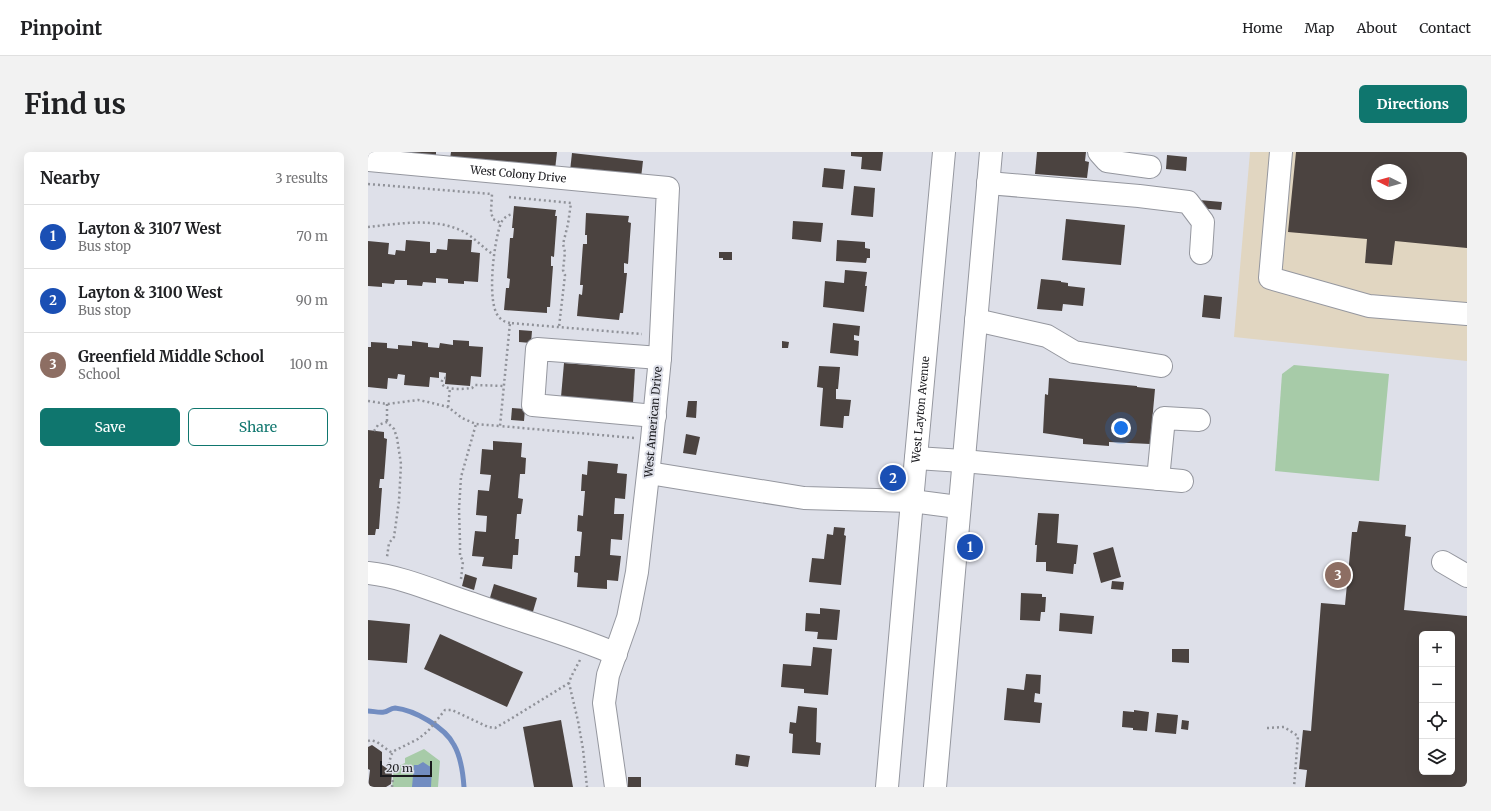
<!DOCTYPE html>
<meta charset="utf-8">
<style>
body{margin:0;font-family:Merriweather,serif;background:#f2f2f2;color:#202124}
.controls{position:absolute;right:12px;bottom:12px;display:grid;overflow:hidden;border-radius:6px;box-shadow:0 4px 16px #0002}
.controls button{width:36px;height:36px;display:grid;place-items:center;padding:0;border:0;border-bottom:1px solid #e0e0e0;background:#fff;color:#202124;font:20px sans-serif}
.compass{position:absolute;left:1003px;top:12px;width:36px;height:36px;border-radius:50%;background:#fff;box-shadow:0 4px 16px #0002;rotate:275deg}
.scale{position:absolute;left:12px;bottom:10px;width:52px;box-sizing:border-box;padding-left:4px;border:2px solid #1a1a1e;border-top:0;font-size:11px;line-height:14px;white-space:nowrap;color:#1a1a1e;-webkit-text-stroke:3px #dee0e9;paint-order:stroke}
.you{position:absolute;left:753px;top:276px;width:14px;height:14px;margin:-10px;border:3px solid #fff;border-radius:50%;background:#1a73e8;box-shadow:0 0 0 6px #1a73e833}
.badge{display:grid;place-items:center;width:26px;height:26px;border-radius:50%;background:#0f766e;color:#fff;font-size:13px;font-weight:700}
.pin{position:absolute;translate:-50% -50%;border:2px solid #fff;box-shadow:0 1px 4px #0006}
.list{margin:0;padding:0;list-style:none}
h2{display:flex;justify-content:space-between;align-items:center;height:52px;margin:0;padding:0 16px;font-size:17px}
h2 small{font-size:13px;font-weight:400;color:#757577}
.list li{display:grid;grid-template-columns:26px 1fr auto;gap:12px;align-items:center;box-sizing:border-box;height:64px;padding:0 16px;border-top:1px solid #e0e0e0}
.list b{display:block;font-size:15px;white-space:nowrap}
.list p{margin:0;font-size:13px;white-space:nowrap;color:#757577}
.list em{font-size:13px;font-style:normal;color:#757577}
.actions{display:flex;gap:8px;padding:12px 16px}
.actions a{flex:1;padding:9px 0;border:1px solid #0f766e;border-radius:6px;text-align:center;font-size:14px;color:#0f766e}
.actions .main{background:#0f766e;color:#fff}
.icon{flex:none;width:22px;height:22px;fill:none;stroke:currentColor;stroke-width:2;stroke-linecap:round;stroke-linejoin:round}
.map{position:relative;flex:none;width:1099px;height:635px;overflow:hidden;border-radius:6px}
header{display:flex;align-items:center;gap:24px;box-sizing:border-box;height:56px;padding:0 20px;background:#fff;border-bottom:1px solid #e0e0e0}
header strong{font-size:19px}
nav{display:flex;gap:22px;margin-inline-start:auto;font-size:14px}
.intro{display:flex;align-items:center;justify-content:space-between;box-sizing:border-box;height:96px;padding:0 24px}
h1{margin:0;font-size:28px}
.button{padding:10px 18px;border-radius:6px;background:#0f766e;color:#fff;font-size:14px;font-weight:700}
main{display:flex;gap:24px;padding:0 24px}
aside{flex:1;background:#fff;border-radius:6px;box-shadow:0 4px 16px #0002}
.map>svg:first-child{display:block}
.commercial{fill:#e1d6c1;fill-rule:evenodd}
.green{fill:#a7cba8}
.water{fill:#728dc1}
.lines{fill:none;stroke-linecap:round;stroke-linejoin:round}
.stream{stroke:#728dc1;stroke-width:5}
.building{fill:#4b4340;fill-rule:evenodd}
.minor-casing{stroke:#95979f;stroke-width:24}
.major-casing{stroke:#95979f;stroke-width:24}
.path{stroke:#909299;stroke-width:2.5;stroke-dasharray:2 3;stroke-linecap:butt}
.minor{stroke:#fff;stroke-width:22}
.major{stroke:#fff;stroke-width:22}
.labels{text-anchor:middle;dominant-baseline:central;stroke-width:4;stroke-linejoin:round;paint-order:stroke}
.street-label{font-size:11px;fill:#1a1a1e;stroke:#dee0e9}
</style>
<header>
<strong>Pinpoint</strong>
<nav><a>Home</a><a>Map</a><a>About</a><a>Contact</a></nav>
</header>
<div class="intro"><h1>Find us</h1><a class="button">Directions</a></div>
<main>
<aside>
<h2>Nearby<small>3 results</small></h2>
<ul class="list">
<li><span class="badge" style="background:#1a4fb4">1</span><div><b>Layton &amp; 3107 West</b><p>Bus stop</p></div><em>70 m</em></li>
<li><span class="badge" style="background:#1a4fb4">2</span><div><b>Layton &amp; 3100 West</b><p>Bus stop</p></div><em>90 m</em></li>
<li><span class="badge" style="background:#8d6e63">3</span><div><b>Greenfield Middle School</b><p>School</p></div><em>100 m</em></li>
</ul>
<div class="actions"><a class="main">Save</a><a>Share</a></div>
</aside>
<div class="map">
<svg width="1099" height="635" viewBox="0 0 1099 635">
<rect width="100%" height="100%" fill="#dee0e9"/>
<!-- commercial -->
<path class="commercial" d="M882 0H1099V209L866 185ZM1009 18H1033V42H1009Z"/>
<!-- green -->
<g class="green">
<path d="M926 213 1021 222 1011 329 907 319 914 222Z"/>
<path d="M56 597 72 609 70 635H24L26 616 37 611V606Z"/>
</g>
<!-- water -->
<path class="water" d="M55 610 61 614 64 615 63 635H44L46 613H50Z"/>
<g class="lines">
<!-- stream -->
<path class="stream" d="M0 559C5 559 11 561 16 560 20 560 22 556 27 556 46 558 77 575 86 593 93 605 95 621 96 635"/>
</g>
<!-- building -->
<g class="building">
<path d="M20 0H68V6Z"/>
<path d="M83 0H189L187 18 82 7Z"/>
<path d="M483 0H515L513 19 493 17 494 5 483 4Z"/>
<path d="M669 0H718L717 9 721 10 719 26 667 22Z"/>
<path d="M928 0H1099V96L1027 89 1024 113 997 111 999 87 920 80ZM1009 18H1033V42H1009Z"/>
<path d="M204 1 275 9 273 26 202 19Z"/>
<path d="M799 3 819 5 818 19 798 17Z"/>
<path d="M456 16 477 18 475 37 454 35Z"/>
<path d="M486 34 507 36 505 65 483 63Z"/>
<path d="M831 48 854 50 853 58 830 56Z"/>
<path d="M146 54 188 58 187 64H189L186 105 183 104V114H185L182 155H179V161L136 158 138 136H141L142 127 139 126 142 86H145L146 76H144Z"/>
<path d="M218 61 261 64 260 70 263 71 260 112 256 111V121H259L255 161H252L251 168 209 164 211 142 214 143 215 133H212L215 92H219V83H217Z"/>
<path d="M698 67 757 73 753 113 694 108Z"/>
<path d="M425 69 455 71 453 90 424 87Z"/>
<path d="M80 87 104 88 103 100 112 101 110 130 96 129V132L80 131V127L68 126V131L55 130 54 134 39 133V128H27L26 132 14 131V135L0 134V89L21 91 20 102 27 103 28 98 37 99 38 88 62 90V101H68L69 97 79 98Z"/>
<path d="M469 88 497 90V96L502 97V106H499L498 111 468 109Z"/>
<path d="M351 100H364V108H355V106H351Z"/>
<path d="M477 118 499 120 497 134H499L496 160 455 155 457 129 476 131Z"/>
<path d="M673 127 693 129V130L700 131V134L717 136 715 154 695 152 694 159 669 157Z"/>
<path d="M836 143 854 145 852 167 834 165Z"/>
<path d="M465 171 492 174 491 184 486 183V188L491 189 490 204 462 201Z"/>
<path d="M151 178 164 179 163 191 151 190Z"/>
<path d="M85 188 101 189V194L115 195 113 225 103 224 102 234 77 232 78 221 71 220V226L62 225 61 235 36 233 37 223 30 222 29 227 20 226 19 237 0 235V195H3V190L19 191V196L30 197V193L44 194V189L60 191V195L71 196 72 191 85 193Z"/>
<path d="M414 189 421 190 420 196H414Z"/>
<path d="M196 211 267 217 265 251 193 245Z"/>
<path d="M451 214 472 215 470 237H468V247L483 248 481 264H476L475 276 452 274 455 236 449 235Z"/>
<path d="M681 226 769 234V235L787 237 782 292 741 290V294L715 292V287L675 281 677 242 680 243Z"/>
<path d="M320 249H329L328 266 318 265Z"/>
<path d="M144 256 157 257 156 269 143 268Z"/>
<path d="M0 278 16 280V286L19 287 16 327H12L11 336H14L11 377H8L7 383H0Z"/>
<path d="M318 282 332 285 328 303 315 301Z"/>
<path d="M125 289 154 291 153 305 158 306 157 322H152L150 346 155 347 153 362H149L147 387H151L150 403H145L144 417 114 414 116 405 104 404 107 379 118 380 119 364 108 363 110 338 121 339 123 323 112 322 114 297 125 298Z"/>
<path d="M220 309 250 312 249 321 259 322 257 347 247 346 246 362H256L254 388 243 387 242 403 253 404 250 429 239 428V437L209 435 210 421 206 420 207 404H212L214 380 209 379 210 363 215 364 217 339H213L214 322 219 323Z"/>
<path d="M670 361 691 362 689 391 710 393 708 412H706L705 422 678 419V410H668L669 393H667Z"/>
<path d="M991 369 1038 373 1037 384 1043 385 1036 458 1099 464V635H937L939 618 931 617 935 578 943 579 953 451 977 453 984 380H989ZM1054 482H1084V620H1054Z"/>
<path d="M466 375 477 376 476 383 478 384 473 433 441 430 444 406 456 407 459 382 465 383Z"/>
<path d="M745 395 753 425 733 431 725 401Z"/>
<path d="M97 422 109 426 106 438 94 434Z"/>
<path d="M744 429 756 430 755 438 743 437Z"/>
<path d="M126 432 169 446 164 463 121 449Z"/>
<path d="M653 441 674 442V445H678L677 460H673L672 469 652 468Z"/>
<path d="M452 456 472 458 469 488 449 487 450 480 437 479 438 461 452 462Z"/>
<path d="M692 461 726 464 724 482 691 479Z"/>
<path d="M0 468 42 472 39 511 0 508Z"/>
<path d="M72 482 155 520 139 555 56 517Z"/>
<path d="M445 495 464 497 460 543 436 541V537L413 535 415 512 443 514Z"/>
<path d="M804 497H821V511L804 510Z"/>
<path d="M658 522 673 523 672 542 667 541 666 550 674 551 672 571 636 568 639 536 656 538Z"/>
<path d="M430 554 449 556 448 590 453 591 452 603 424 601 425 582 421 581 422 570 428 571Z"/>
<path d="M766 558 781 560 779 579 765 578V576L754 575 755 559 766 560Z"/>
<path d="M789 561 810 563 808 582 787 580Z"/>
<path d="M193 568 205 635H166L155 575Z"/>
<path d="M814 568 821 569 820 578 813 577Z"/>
<path d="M4 593 14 600V613L24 620 23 632 18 635H0L2 618 0 617V595Z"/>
<path d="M368 602 382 604 380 615 367 613Z"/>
<rect x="260" y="625" width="13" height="10"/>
</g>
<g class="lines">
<defs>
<g id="minor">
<path d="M731 0 739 9 782 15"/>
<path d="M913 0 902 126 1001 154 1099 162"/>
<path id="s1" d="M0 8 300 36 292 206 284 287 269 420 260 466 240 523 236 551 248 635"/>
<path d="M620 31 771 44 820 50 835 70 833 101"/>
<path d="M608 168 679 184 706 200 793 214"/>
<path d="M287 264 165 253 169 197 292 206"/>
<path d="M548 306 595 309 814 329"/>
<path d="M281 321 436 346 544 349 590 355"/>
<path d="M790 327 796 266 831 268"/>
<path d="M1075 410 1099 424"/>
<path d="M0 421C37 425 70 441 105 452 152 469 202 482 248 502"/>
</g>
<g id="major">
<path id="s2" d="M519 635 544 349 576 0"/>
<path d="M567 635 623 0"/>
</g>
</defs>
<!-- minor casing -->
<use href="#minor" class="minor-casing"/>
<!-- major casing -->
<use href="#major" class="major-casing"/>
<!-- path -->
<g class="path">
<path d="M0 32 124 42 123 60 125 67 133 71"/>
<path d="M141 45 203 51 200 72 195 92 197 100 195 118 197 123 191 175"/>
<path d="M0 75C29 72 66 65 94 79 106 85 115 96 126 103"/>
<path d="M142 171C138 170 134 169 131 165 118 152 126 88 133 71 135 66 140 63 145 62"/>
<path d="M78 226H75C68 240 96 237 104 236L107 233 136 234"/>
<path d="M0 249 19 252 50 248 60 250 80 255 94 266 108 272 132 274"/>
<path d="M19 252V270"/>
<path d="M80 255 82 236"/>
<path d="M6 279 10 273 19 270 26 277 29 286 33 312 31 349 26 385 21 391 19 405"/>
<path d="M266 286 132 274 142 171 274 182"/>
<path d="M93 427 95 409 92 404V390L91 357 93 325 108 272"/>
<path d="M212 508 203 525 201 531 210 569 215 597 219 635"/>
<path d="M899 576 916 575 930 584 926 635"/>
<path d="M0 589 3 588 9 590 24 601"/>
<path d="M24 635 26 616 21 612 23 603 26 599 50 587 60 579 77 558H84L120 575 127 576 141 568 201 531"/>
</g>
<!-- minor -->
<use href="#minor" class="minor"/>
<!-- major -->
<use href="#major" class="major"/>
</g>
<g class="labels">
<!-- street labels -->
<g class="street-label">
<text stroke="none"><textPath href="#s1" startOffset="151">West Colony Drive</textPath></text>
<text stroke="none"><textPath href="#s2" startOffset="379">West Layton Avenue</textPath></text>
<text transform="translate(285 270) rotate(-85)">West American Drive</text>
</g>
</g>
</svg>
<div class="controls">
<button>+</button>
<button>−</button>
<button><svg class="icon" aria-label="locate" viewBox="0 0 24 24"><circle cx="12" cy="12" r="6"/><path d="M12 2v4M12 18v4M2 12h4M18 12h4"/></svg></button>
<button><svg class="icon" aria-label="layers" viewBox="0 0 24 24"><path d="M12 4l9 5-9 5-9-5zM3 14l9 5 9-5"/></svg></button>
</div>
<svg class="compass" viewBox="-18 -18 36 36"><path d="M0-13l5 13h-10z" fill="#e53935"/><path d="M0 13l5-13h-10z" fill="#757577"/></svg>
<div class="scale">20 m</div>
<div class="you"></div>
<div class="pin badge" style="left:602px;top:395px;background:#1a4fb4">1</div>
<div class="pin badge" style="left:525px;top:326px;background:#1a4fb4">2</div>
<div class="pin badge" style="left:970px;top:423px;background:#8d6e63">3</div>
</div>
</main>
